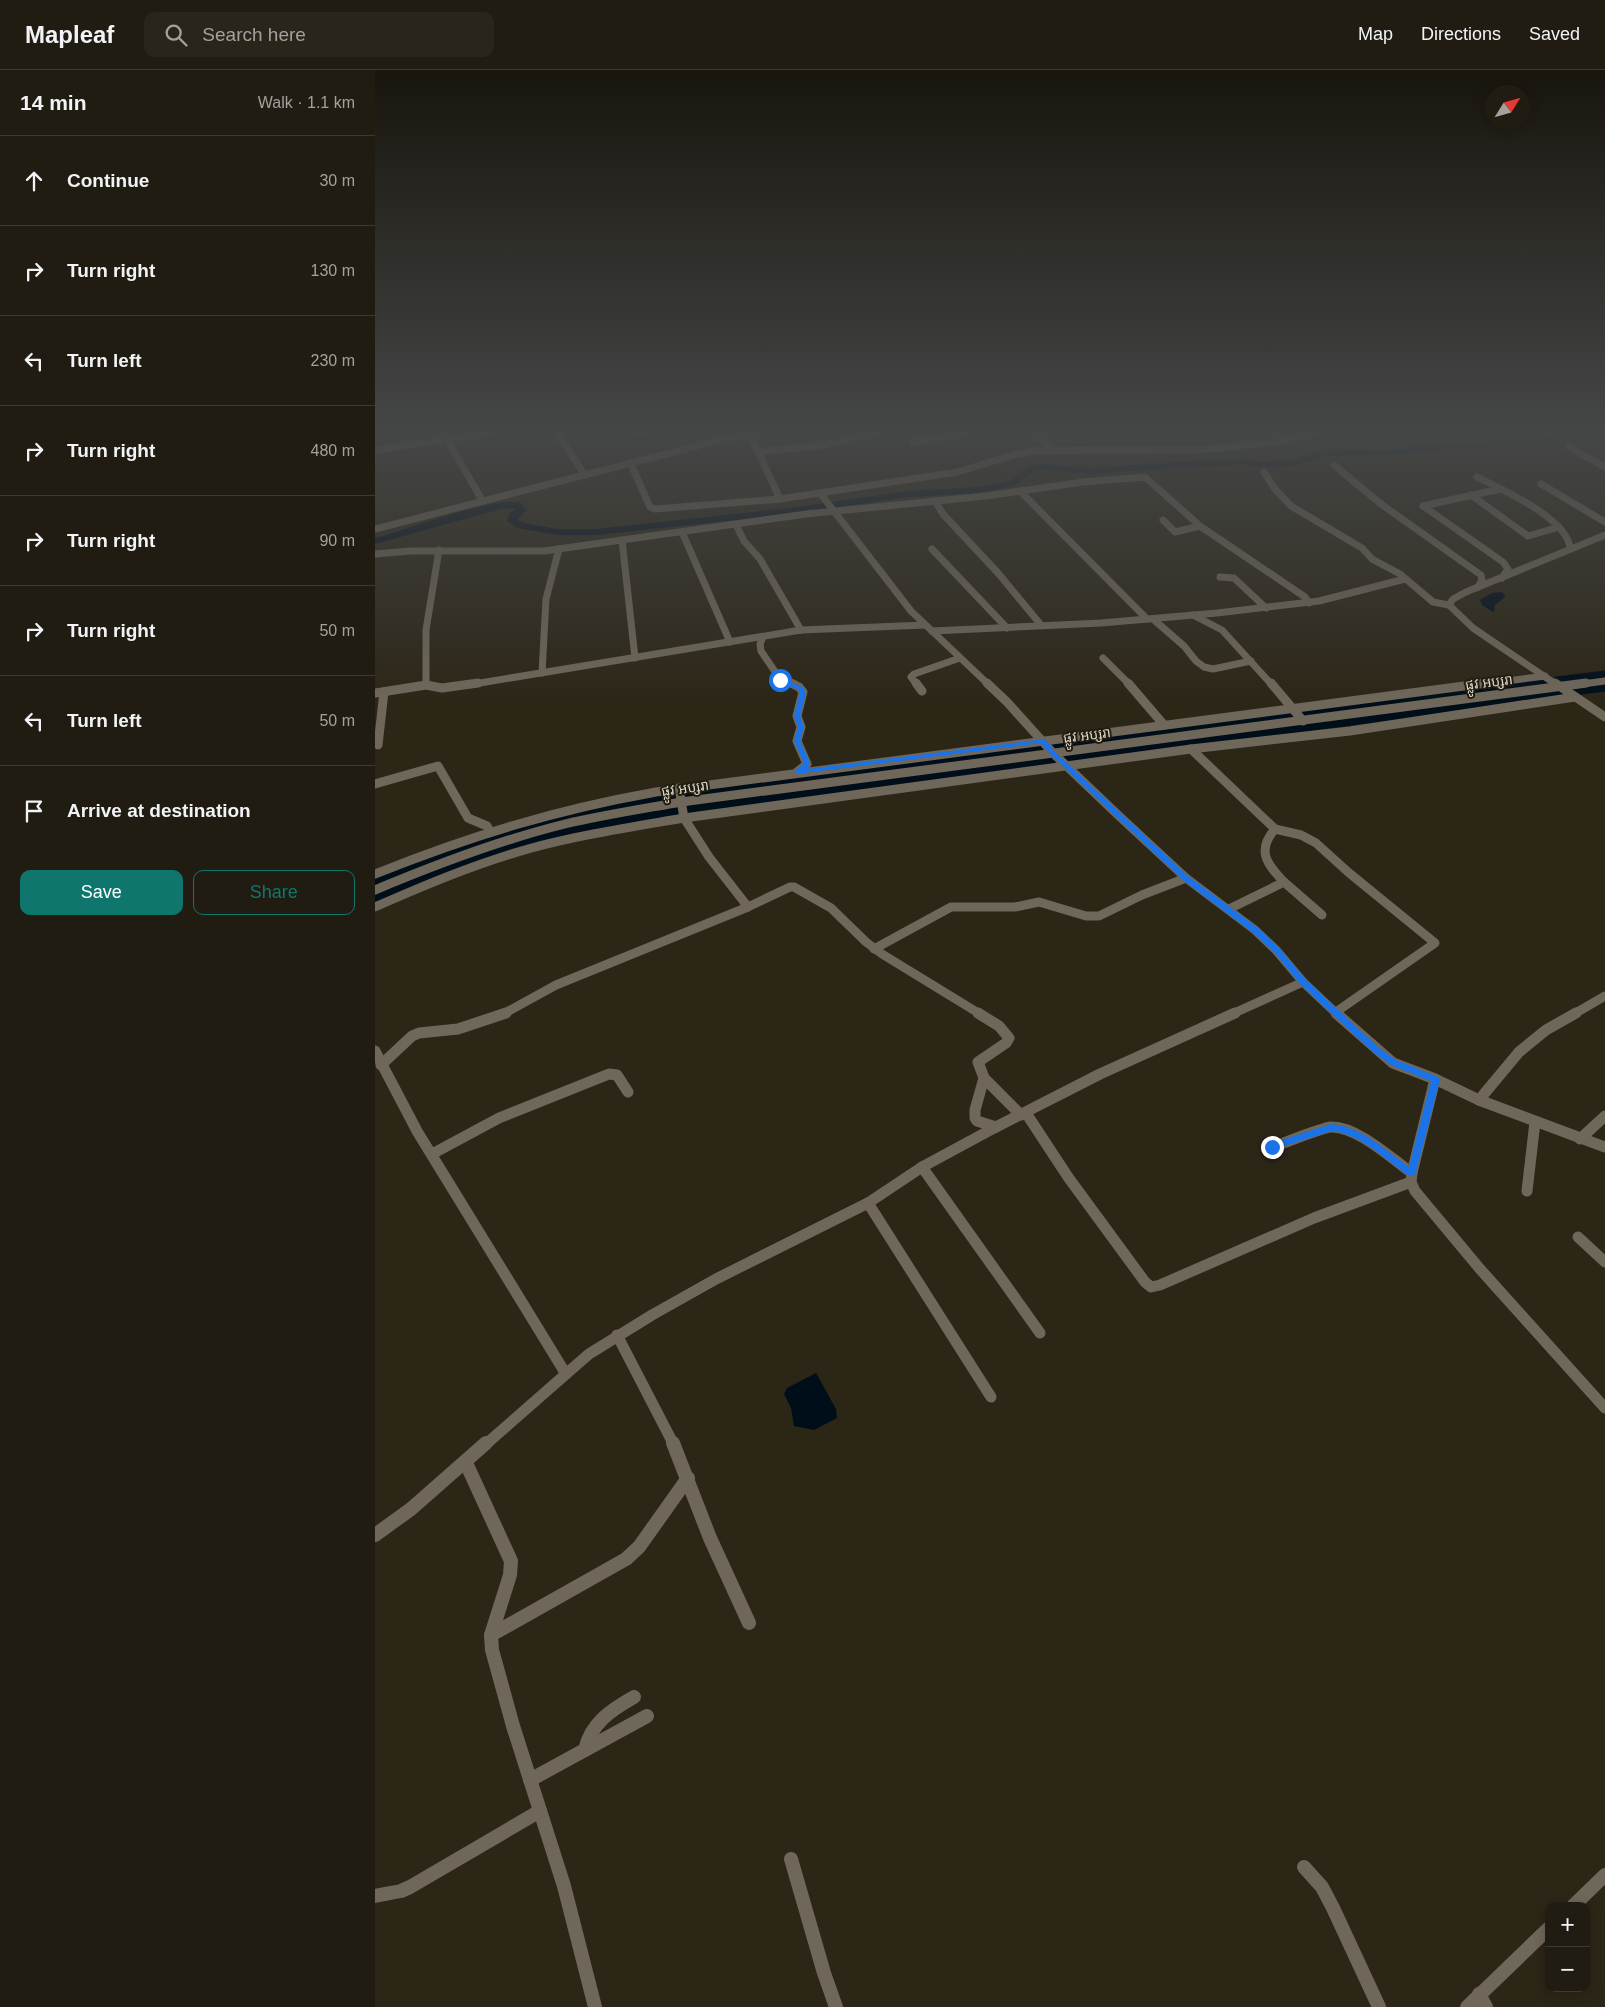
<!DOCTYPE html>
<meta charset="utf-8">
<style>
body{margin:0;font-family:Helvetica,"Noto Sans Khmer",sans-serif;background:#29251a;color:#f1f3f6}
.controls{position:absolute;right:15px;bottom:15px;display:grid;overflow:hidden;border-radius:10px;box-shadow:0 2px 12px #0003}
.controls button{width:45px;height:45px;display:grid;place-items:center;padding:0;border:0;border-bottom:1px solid #3e3a31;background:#211c11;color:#f1f3f6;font:25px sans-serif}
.compass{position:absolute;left:1110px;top:15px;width:45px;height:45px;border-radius:50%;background:#211c11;box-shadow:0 2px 12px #0003;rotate:53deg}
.stop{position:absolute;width:15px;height:15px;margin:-11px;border:4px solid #1a73e8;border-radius:50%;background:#fff}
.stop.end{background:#1a73e8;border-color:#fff;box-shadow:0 1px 5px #0008}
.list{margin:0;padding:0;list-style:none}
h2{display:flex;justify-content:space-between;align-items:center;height:65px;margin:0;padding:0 20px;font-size:21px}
h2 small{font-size:16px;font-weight:400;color:#a2a19f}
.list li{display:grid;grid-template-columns:32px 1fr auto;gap:15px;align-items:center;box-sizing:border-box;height:90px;padding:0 20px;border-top:1px solid #3e3a31}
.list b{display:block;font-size:19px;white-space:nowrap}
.list em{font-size:16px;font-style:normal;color:#a2a19f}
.actions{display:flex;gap:10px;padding:15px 20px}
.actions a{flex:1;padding:11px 0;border:1px solid #0f766e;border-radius:10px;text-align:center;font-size:18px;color:#0f766e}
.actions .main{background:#0f766e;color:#fff}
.icon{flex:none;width:28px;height:28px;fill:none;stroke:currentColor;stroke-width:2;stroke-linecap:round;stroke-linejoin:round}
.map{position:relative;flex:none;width:1230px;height:1937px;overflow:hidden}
header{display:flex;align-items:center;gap:30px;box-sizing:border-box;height:70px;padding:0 25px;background:#211c11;border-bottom:1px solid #3e3a31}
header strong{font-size:24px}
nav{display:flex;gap:28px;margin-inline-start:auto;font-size:18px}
.search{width:350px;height:45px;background:#29251a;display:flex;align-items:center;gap:12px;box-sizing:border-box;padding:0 18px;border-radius:10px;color:#a2a19f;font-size:19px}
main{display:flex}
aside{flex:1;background:#211c11}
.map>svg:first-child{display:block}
.water{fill:#000e1a}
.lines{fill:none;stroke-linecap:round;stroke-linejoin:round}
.canal-far1{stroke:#000e1a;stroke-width:7}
.canal{stroke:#000e1a;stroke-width:9}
.river{fill:#000e1a;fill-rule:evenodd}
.minor-far3{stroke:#6f675a;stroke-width:7}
.minor-far2{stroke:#6f675a;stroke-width:9}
.minor-far1{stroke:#6f675a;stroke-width:11}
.minor{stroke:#6f675a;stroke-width:14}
.tertiary-far1{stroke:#6f675a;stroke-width:7}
.tertiary{stroke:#6f675a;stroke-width:9}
.route{fill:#1a73e8}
.labels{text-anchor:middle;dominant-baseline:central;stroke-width:4;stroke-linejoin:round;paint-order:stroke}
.street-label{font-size:14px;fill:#d7d4ca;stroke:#221d0e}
</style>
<header>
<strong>Mapleaf</strong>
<div class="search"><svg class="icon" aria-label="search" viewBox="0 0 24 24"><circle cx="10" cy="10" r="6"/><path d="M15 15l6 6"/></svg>Search here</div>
<nav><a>Map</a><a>Directions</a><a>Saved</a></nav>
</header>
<main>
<aside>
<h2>14 min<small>Walk · 1.1 km</small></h2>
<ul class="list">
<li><svg class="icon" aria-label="ahead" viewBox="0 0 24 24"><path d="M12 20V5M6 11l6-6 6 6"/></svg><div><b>Continue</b></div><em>30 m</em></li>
<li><svg class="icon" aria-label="right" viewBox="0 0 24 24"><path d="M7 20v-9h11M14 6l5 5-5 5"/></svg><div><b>Turn right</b></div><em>130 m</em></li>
<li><svg class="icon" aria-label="left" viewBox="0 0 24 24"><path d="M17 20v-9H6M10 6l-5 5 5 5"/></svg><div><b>Turn left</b></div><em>230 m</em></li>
<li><svg class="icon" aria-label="right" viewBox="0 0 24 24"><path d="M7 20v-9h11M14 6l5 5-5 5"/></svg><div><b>Turn right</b></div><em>480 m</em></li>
<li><svg class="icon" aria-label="right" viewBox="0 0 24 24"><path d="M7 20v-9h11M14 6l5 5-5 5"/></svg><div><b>Turn right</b></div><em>90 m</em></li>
<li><svg class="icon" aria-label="right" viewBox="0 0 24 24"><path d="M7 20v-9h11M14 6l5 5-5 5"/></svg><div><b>Turn right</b></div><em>50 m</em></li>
<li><svg class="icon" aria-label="left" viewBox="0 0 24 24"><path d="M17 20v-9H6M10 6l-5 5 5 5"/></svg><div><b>Turn left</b></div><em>50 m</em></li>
<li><svg class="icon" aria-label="arrive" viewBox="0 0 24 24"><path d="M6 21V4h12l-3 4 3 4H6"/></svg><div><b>Arrive at destination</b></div></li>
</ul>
<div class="actions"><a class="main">Save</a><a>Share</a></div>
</aside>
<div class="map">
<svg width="1230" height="1937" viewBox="0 0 1230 1937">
<rect width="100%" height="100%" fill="#2c2617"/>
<!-- water -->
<g class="water">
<path d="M1127 522 1131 526 1119 536 1120 539 1118 542 1107 535 1105 530 1117 523Z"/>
<path d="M441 1303 461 1339 462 1348 439 1360 419 1356 416 1338 409 1324 412 1318Z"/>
</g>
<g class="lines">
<!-- canal-far1 -->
<g class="canal-far1">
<path d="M1182 610 1230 604"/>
<path d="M1150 615 1172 612"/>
</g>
<!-- canal -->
<g class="canal">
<path d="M1199 621 1230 617"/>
<path d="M928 643 1160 613"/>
<path d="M679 676 916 645"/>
<path d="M689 689 1188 623"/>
<path d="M312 724 667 677"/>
<path d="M314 740 677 691"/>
<path d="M0 812 96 775 166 752 299 726"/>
<path d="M0 829C53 808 106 784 162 769 207 757 255 750 301 741"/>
</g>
<!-- river -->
<path class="river" d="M1206 362H1230V365L1147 376 1085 378 1016 385 953 386 923 395 888 398 871 395 830 396 714 404 670 400 658 401 641 415 604 423 533 427 422 443 222 465H182L142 458 132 451 134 444 140 439 139 438 126 439 0 474V468C34 460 116 426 146 433L151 440 142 450 149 453 182 459H222L422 437 533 421 604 417 634 411 655 395 670 394 714 398 830 390 871 389 888 392 921 389 934 384 953 380 1016 379 1085 372 1147 370Z"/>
<!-- minor-far3 -->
<g class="minor-far3">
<path d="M68 362 107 430"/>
<path d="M181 362 210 405"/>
<path d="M655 362 676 377 677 380"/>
<path d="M262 363 269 362"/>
<path d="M375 364 405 429"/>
<path d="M538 372 592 362"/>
<path d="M1194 377 1230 397"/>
<path d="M0 380 118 362"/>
<path d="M383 382 448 375 505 362"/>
<path d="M256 394 275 437 280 439 405 429 582 402 639 385 658 381 836 379 906 371 941 362"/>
<path d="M959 395 1006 434 1106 505 1107 510 1103 517"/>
<path d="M889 402 899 418 916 436 987 478 997 489 1025 504 1058 532 1074 535"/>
<path d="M1102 407C1126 419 1194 449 1195 479"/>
<path d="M1166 414 1230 452"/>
<path d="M645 421 772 549"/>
<path d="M445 423 536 541 614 615"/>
<path d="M1096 425 1153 466 1184 457"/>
<path d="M560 431 568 444 623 503 666 555"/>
<path d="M1048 436 1128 492 1133 499 1127 508"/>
<path d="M1048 436 1125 419"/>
<path d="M788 450 800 462 825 456"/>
<path d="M361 455 369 471 385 489 426 560"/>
<path d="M0 459 349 369 384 362"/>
<path d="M307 462 355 572"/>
<path d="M247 470 260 588"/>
<path d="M557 479 632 558"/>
<path d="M0 484 35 481H169L431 444 611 426 708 412 770 407 825 456 930 527 934 533"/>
<path d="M845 507 859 508 891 538"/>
<path d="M818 545 847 560 897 615"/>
<path d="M778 549 809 576 821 591 829 597 838 599 876 591"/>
<path d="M557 561 726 553 842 543 944 531 1030 509"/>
<path d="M388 567 385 574 386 581 405 609 419 615"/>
<path d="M728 588 755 615"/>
<path d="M167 603 171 529 184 479"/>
<path d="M51 615V560L64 480"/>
<path d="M93 615 426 560 550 555"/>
<path d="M542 615 536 607 539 604 585 588"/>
<path d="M1102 615 1170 606"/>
<path d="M1182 615 1098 558 1074 535 1078 529 1091 522 1230 465"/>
</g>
<!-- minor-far2 -->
<g class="minor-far2">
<path d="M416 613 424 617 428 622 422 646 426 657 422 671 432 694 422 702"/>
<path d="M541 613 547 621"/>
<path d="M612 613 632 632 678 683 743 745 811 808 880 860 901 880 928 912 962 944"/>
<path d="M753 613 789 655"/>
<path d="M896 613 928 651"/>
<path d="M1180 613 1230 647"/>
<path d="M0 623 51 615 67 618 103 613"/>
<path d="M3 675 9 622"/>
<path d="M816 679 900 759 926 765 941 773 973 802 1060 873 961 942"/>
<path d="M0 714 63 696 93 748 112 756 115 761"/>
<path d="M304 718 309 748 334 787 373 837 415 817H419L456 838 491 872 507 884 605 944"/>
<path d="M900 759C881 781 892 794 909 812"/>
<path d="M0 804C95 766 180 740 281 722L1112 613"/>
<path d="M0 837C50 815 100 794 153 779 204 765 257 757 309 748L816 679 975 661 1200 627"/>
<path d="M854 839 909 812 947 845"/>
<path d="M499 879 576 837H640L664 832 711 846H724L767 825 811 808"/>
<path d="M128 944 181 915 373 837"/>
<path d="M857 944 928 912"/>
<path d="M1199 944 1230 926"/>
</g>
<!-- minor-far1 -->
<g class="minor-far1">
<path d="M603 943 624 956 634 968 631 973 603 992 609 1008 600 1040V1048L602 1051 621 1057"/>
<path d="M961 943 1018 993 1060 1009 1104 1030 1230 1077"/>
<path d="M0 981 42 1061 191 1304 214 1284 277 1245 341 1209 493 1133 547 1097 621 1057 725 1004 860 943"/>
<path d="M6 995 37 966 44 963 83 959 131 943"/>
<path d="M609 1008 646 1045"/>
<path d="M1060 1009 1037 1103 1036 1112 1040 1121 1105 1199 1230 1338"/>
<path d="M1104 1030 1144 982 1171 960 1201 943"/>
<path d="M651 1043 693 1107 770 1212 776 1217 785 1215 939 1148 1036 1112"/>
<path d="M1205 1069 1230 1046"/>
<path d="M897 1077C910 1073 945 1058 956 1057 982 1056 1017 1089 1037 1103"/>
<path d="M57 1084 124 1048 234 1004 242 1005 253 1022"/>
<path d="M547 1097 665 1263"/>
<path d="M1152 1121 1160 1052"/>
<path d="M493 1133 616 1327"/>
<path d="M1203 1167 1230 1192"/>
<path d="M242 1265 299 1375"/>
<path d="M110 1375 191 1304"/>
</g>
<!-- minor -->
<g class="minor">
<path d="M298 1373 335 1468 374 1553"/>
<path d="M91 1393 136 1491 135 1505 116 1565 117 1580 138 1656 189 1816 220 1937"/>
<path d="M0 1465 36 1439 111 1373"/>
<path d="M116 1565 251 1489 264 1477 313 1408"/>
<path d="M210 1680C216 1653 236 1640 259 1627"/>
<path d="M155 1710 272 1646"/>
<path d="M416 1789 449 1903 461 1937"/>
<path d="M929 1797 947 1817 958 1838 1004 1937"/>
<path d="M0 1826 26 1821 35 1817 165 1741"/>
<path d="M1198 1836 1230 1805"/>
<path d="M1104 1924 1111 1937"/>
<path d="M1092 1937 1174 1858"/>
</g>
<!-- tertiary-far1 -->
<path class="tertiary-far1" d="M1201 615 1230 611"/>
<!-- tertiary -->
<path class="tertiary" d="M0 820C62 794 125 770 190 754 228 745 267 739 306 732L1211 613"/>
</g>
<!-- sky -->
<linearGradient id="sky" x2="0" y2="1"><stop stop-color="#18150d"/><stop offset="0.57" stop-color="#454747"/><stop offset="1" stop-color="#454747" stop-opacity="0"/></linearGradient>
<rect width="1230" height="633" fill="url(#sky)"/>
<!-- route -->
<path class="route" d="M403 608 426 616 431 622 425 646 429 657 425 671 435 693 432 699 670 669 680 682 813 806 883 858 904 878 931 910 1004 978 1021 990 1063 1007 1065 1009 1040 1106H1034C1011 1090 985 1063 956 1061L897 1080 894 1079V1074L956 1054C986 1056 1010 1080 1034 1097L1056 1011 1016 995 998 982 925 914 899 882 877 862 808 810 676 685 666 673 422 704 419 702 429 693 419 671 423 657 419 646 425 622 422 619 403 611Z"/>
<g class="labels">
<!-- street labels -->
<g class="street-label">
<text transform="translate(1114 612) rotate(-7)">ផ្លូវ អប្សរា</text>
<text transform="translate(712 665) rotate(-7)">ផ្លូវ អប្សរា</text>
<text transform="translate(310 718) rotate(-8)">ផ្លូវ អប្សរា</text>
</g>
</g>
</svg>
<div class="controls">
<button>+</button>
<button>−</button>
</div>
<svg class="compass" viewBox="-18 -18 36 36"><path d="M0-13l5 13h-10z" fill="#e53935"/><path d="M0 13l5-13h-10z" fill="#a2a19f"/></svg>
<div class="stop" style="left:405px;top:610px"></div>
<div class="stop end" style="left:897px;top:1077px"></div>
</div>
</main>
